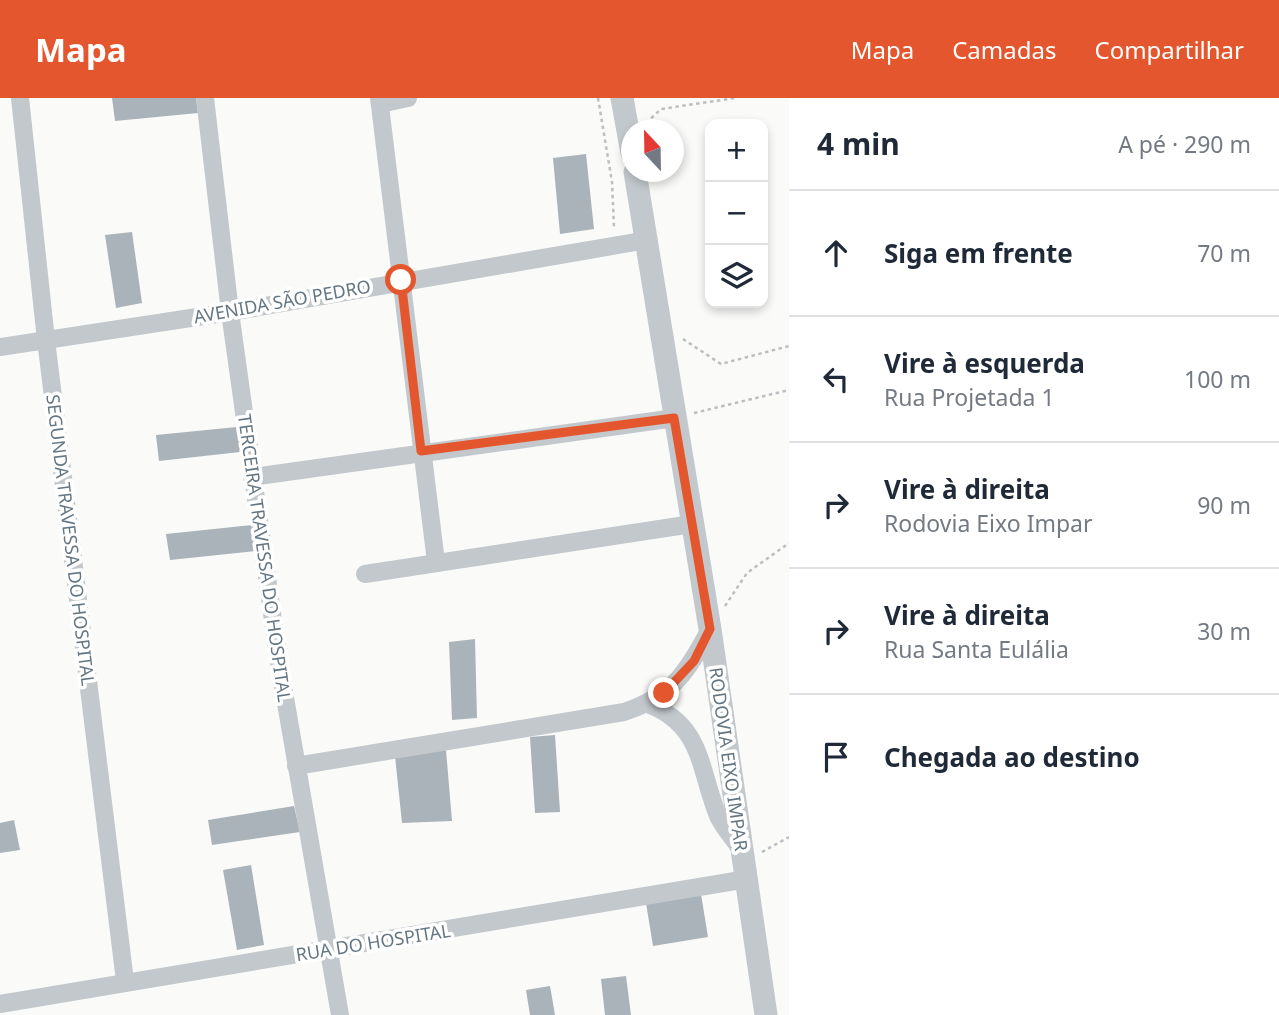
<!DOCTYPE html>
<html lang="pt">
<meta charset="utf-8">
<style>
body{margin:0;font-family:"Noto Sans",sans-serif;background:#f6f6f7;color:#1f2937}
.controls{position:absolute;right:21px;top:21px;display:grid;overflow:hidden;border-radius:14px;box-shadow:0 4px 10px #0003}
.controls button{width:63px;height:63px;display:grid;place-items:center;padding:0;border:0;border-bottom:2px solid #e0e1e3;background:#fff;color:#1f2937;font:35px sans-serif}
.compass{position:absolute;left:621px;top:21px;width:63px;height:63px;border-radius:50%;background:#fff;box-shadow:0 4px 10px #0003;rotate:338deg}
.stop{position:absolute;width:21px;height:21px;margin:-16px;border:5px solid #e4572e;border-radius:50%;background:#fff}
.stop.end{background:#e4572e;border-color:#fff;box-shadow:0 2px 7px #0008}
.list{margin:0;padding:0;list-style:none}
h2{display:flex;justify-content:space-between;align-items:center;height:91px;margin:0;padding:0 28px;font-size:30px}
h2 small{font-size:23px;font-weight:400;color:#747a83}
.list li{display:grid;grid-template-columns:46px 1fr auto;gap:21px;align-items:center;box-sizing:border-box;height:126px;padding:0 28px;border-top:2px solid #e0e1e3}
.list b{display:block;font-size:26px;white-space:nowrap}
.list p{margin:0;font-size:23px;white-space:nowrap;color:#747a83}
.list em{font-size:23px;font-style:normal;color:#747a83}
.icon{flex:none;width:38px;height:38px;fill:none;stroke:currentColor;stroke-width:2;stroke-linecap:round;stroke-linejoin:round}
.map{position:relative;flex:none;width:789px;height:917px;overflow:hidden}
header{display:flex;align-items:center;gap:42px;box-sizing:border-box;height:98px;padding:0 35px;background:#e4572e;color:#fff}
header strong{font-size:33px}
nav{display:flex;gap:38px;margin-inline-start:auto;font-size:24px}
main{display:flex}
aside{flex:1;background:#fff}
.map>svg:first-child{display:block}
.building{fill:#aab3b9}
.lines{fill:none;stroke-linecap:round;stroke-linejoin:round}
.path{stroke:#bbbfc2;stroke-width:2.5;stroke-dasharray:3.5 3.5;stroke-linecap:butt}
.minor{stroke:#c3c8cc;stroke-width:18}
.tertiary{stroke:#c3c8cc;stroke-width:23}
.route{stroke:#e4572e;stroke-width:9}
.labels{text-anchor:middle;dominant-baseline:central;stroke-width:7;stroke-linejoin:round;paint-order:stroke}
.street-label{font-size:18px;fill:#657683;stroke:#fff}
</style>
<header>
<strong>Mapa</strong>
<nav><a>Mapa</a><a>Camadas</a><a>Compartilhar</a></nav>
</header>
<main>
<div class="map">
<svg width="789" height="917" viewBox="0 0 789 917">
<rect width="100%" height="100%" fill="#fafaf8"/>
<!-- building -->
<g class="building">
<path d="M112 0H196L198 15 115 23Z"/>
<path d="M586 56 594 131 560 136 553 60Z"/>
<path d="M132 134 142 205 116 210 105 137Z"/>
<path d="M237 329 240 354 159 363 156 337Z"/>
<path d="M252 427 256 453 170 462 166 436Z"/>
<path d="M475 541 477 620 452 622 449 544Z"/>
<path d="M555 637 560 714 535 715 530 639Z"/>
<path d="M446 652 452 723 402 725 395 658Z"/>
<path d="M294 708 300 734 212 747 208 722Z"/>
<path d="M14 722 20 752 0 755V725Z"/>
<path d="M251 767 264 847 237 852 223 772Z"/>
<path d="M701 796 708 839 653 848 646 805Z"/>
<path d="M626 878 631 917H605L601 881Z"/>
<path d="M550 888 555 917H530L526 892Z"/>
</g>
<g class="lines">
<!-- path -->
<g class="path">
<path d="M598 0 612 84 614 129"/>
<path d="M646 25 661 11 735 0"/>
<path d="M683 241 721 266 789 248"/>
<path d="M694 315 789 292"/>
<path d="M725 508 747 475 789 445"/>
<path d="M762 754 789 739"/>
</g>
<!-- minor -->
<g class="minor">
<path d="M20 0 46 242 125 883"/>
<path d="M205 0 230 214 279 565 340 917"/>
<path d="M379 0 436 464"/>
<path d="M380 6 408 0"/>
<path d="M0 249 230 214 647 142"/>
<path d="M252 379 675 320"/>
<path d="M365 476 692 426"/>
<path d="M648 606C703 627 699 671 718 718 723 729 733 740 740 750"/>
<path d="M296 668 624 614C672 598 687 575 710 531"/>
<path d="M0 906 747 781"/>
</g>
<!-- tertiary -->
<g class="tertiary">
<path d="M622 0 632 55"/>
<path d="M635 74 710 531 766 917"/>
</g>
</g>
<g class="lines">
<!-- route -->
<path class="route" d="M401 182 421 353 674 320 710 531 694 563 664 595"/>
</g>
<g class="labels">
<!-- street labels -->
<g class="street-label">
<text transform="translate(282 203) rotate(-10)">AVENIDA SÃO PEDRO</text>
<text transform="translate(71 442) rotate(83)">SEGUNDA TRAVESSA DO HOSPITAL</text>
<text transform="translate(265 460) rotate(82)">TERCEIRA TRAVESSA DO HOSPITAL</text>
<text transform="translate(729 661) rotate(82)">RODOVIA EIXO IMPAR</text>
<text transform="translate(373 844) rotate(-9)">RUA DO HOSPITAL</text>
</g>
</g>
</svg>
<div class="controls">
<button>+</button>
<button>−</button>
<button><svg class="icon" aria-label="layers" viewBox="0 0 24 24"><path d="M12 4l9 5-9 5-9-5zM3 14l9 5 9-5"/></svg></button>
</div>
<svg class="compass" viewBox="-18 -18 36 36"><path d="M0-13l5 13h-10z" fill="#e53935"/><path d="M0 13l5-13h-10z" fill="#747a83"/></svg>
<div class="stop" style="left:401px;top:182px"></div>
<div class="stop end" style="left:664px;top:595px"></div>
</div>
<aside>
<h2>4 min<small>A pé · 290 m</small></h2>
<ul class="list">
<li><svg class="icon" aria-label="ahead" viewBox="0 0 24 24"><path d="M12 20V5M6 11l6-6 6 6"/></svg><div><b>Siga em frente</b></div><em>70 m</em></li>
<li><svg class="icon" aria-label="left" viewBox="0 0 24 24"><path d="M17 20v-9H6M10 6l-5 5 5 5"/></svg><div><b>Vire à esquerda</b><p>Rua Projetada 1</p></div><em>100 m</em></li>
<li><svg class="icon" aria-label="right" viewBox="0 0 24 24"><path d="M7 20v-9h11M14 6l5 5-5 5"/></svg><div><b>Vire à direita</b><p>Rodovia Eixo Impar</p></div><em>90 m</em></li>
<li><svg class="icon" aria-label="right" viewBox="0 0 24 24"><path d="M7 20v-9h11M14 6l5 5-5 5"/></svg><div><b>Vire à direita</b><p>Rua Santa Eulália</p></div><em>30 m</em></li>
<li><svg class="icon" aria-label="arrive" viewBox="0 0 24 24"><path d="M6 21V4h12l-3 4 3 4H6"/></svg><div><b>Chegada ao destino</b></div></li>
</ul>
</aside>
</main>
